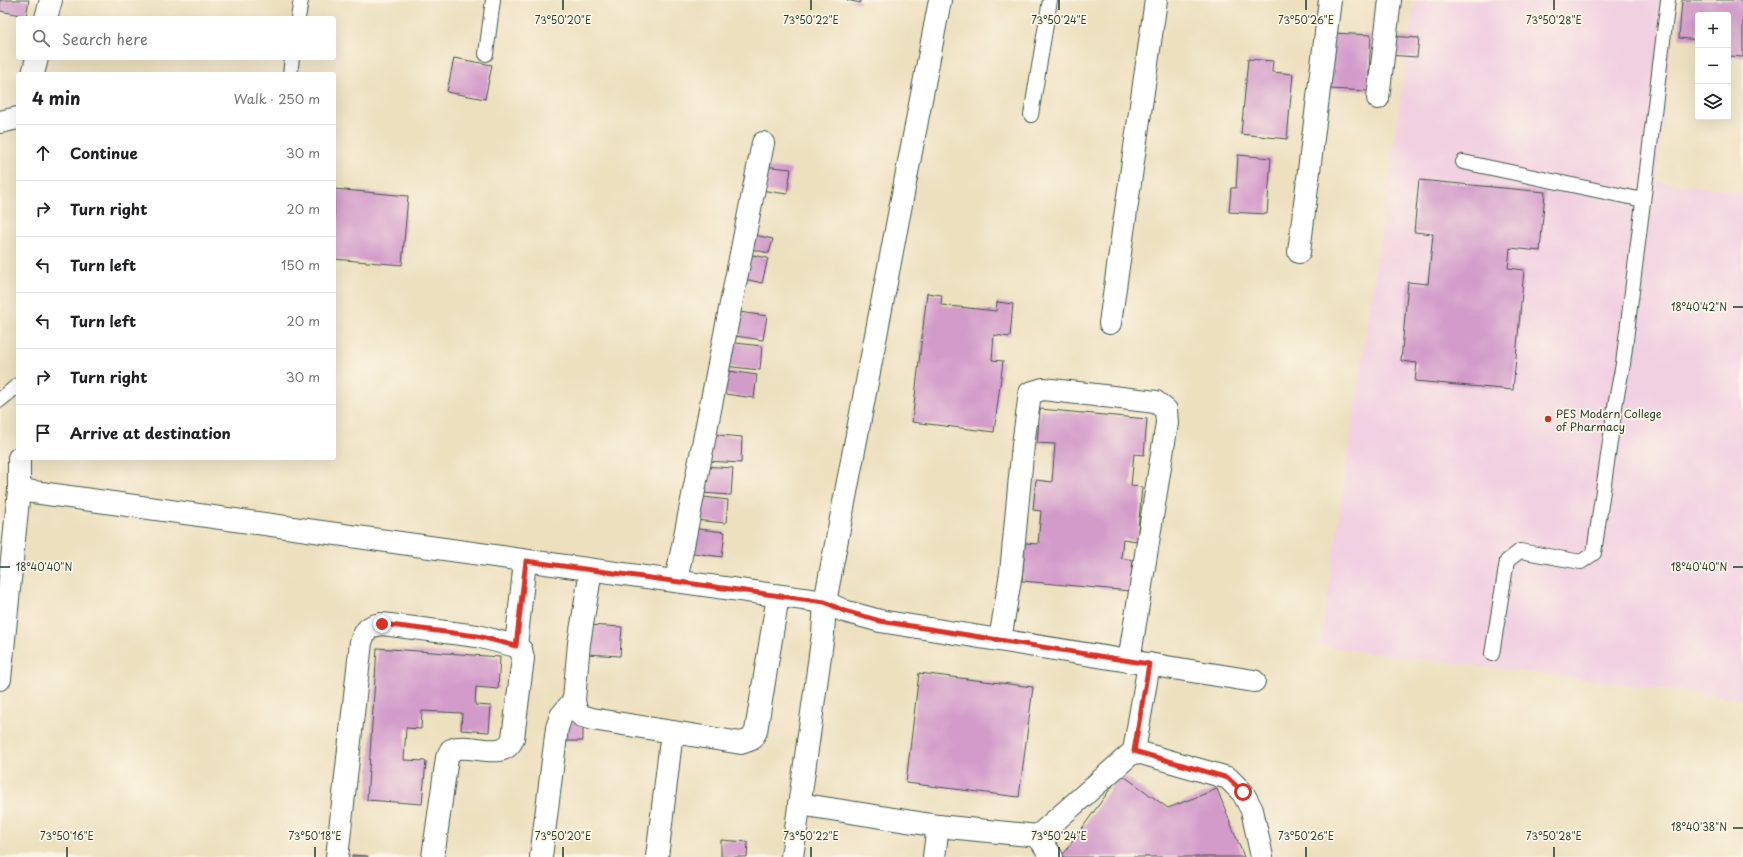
<!DOCTYPE html>
<meta charset="utf-8">
<style>
body{margin:0;font-family:"Playpen Sans",sans-serif;background:#f6f6f6;color:#202124}
.controls{position:absolute;right:12px;top:12px;display:grid;overflow:hidden;border-radius:4px;box-shadow:0 4px 16px #0002}
.controls button{width:36px;height:36px;display:grid;place-items:center;padding:0;border:0;border-bottom:1px solid #e0e0e0;background:#fff;color:#202124;font:20px sans-serif}
.stop{position:absolute;width:12px;height:12px;margin:-9px;border:3px solid #d93025;border-radius:50%;background:#fff}
.stop.end{background:#d93025;border-color:#fff;box-shadow:0 1px 4px #0008}
.list{margin:0;padding:0;list-style:none}
h2{display:flex;justify-content:space-between;align-items:center;height:52px;margin:0;padding:0 16px;font-size:17px}
h2 small{font-size:13px;font-weight:400;color:#757577}
.list li{display:grid;grid-template-columns:26px 1fr auto;gap:12px;align-items:center;box-sizing:border-box;height:56px;padding:0 16px;border-top:1px solid #e0e0e0}
.list b{display:block;font-size:15px;white-space:nowrap}
.list em{font-size:13px;font-style:normal;color:#757577}
.icon{flex:none;width:22px;height:22px;fill:none;stroke:currentColor;stroke-width:2;stroke-linecap:round;stroke-linejoin:round}
.map{position:relative;flex:none;width:1743px;height:857px;overflow:hidden}
.search{position:absolute;background:#fff;box-shadow:0 4px 16px #0002;left:16px;top:16px;width:320px;height:44px;display:flex;align-items:center;gap:10px;box-sizing:border-box;padding:0 14px;border-radius:4px;color:#757577;font-size:15px}
.panel{position:absolute;background:#fff;box-shadow:0 4px 16px #0002;left:16px;top:72px;width:320px;height:388px;border-radius:4px}
.map>svg:first-child{display:block}
.built{fill:#f1d0e2}
.building{fill:#d39bca}
.lines{fill:none;stroke-linecap:round;stroke-linejoin:round}
.lane-casing{stroke:#3e5549;stroke-width:16}
.street-casing{stroke:#3e5549;stroke-width:24}
.lane{stroke:#fff;stroke-width:14}
.street{stroke:#fff;stroke-width:22}
.route{stroke:#d93025;stroke-width:5}
.ticks{fill:none;stroke:#1f3d34;stroke-width:1.5}
.poi-dot{fill:#c8321e;stroke:#fcf5e5;stroke-width:1.5}
.labels{text-anchor:middle;dominant-baseline:central;stroke-width:3.5;stroke-linejoin:round;paint-order:stroke}
.poi-label{font-size:11px;fill:#1f3d34;stroke:#fcf5e5;text-anchor:start}
.ticks-label{font-size:10px;text-anchor:middle;fill:#1f3d34;stroke:#fcf5e5;stroke-width:3.5;stroke-linejoin:round;paint-order:stroke}
</style>
<div class="map">
<svg width="1743" height="857" viewBox="0 0 1743 857">
<rect width="100%" height="100%" fill="#fcf5e5"/>
<filter id="ink" filterUnits="userSpaceOnUse"><feTurbulence type="fractalNoise" baseFrequency=".025" numOctaves="2"/><feDisplacementMap in="SourceGraphic" scale="8" xChannelSelector="R" yChannelSelector="G"/><feConvolveMatrix kernelMatrix="1 2 1 2 8 2 1 2 1" color-interpolation-filters="sRGB"/></filter>
<filter id="wash" filterUnits="userSpaceOnUse"><feTurbulence type="fractalNoise" baseFrequency=".012" numOctaves="4" result="noise"/><feDisplacementMap in="SourceGraphic" scale="16" xChannelSelector="R" yChannelSelector="G"/><feGaussianBlur stdDeviation="0.9" result="paint"/><feColorMatrix in="noise" values="0 0 0 0 0 0 0 0 0 0 0 0 0 0 0 0 0 1.4 0 .05"/><feComposite in="paint" operator="in"/></filter>
<g filter="url(#wash)">
<rect width="100%" height="100%" fill="#ede0bf"/>
<!-- built -->
<path class="built" d="M1415 0H1676L1657 181 1743 192V699L1320 646Z"/>
<g id="blocks">
<!-- building -->
<g class="building">
<path d="M0 0H29L26 16 0 11Z"/>
<path d="M847 0H860V3Z"/>
<path d="M1682 0H1743V57L1728 56V15H1698V40L1679 38Z"/>
<path d="M1333 33 1371 35 1368 91 1330 89Z"/>
<path d="M1390 36 1419 38 1417 57 1388 55Z"/>
<path d="M454 58 492 65 485 99 447 92Z"/>
<path d="M1248 59 1273 61 1272 72 1293 74 1287 139 1241 134Z"/>
<path d="M1238 155 1271 158 1267 214 1229 212 1231 188H1236Z"/>
<path d="M763 166 791 169 787 194 760 190Z"/>
<path d="M1419 180 1545 192 1540 251 1510 248 1508 268 1524 270 1513 390 1415 381 1417 363 1401 361 1408 282 1428 284 1433 234 1414 232Z"/>
<path d="M334 189 408 196 402 265 334 259Z"/>
<path d="M750 234 773 239 769 253 746 248Z"/>
<path d="M742 253 768 258 762 283 736 277Z"/>
<path d="M927 293 942 295 941 305 996 311 997 302 1013 304 1010 337 994 335 992 360 1003 361 994 432 912 422Z"/>
<path d="M732 311 767 316 763 340 728 335Z"/>
<path d="M727 342 762 346 760 370 724 366Z"/>
<path d="M721 370 757 375 754 398 718 393Z"/>
<path d="M1040 409 1147 419 1144 455 1134 454 1131 486 1142 487 1137 541 1123 539 1121 558 1133 560 1130 591 1022 581 1025 543 1038 544 1041 511 1033 510 1036 480 1052 482 1055 444 1037 443Z"/>
<path d="M708 434 742 437 741 463 707 461Z"/>
<path d="M702 466 733 468 731 495 701 493Z"/>
<path d="M696 496 728 500 726 523 694 520Z"/>
<path d="M690 528 725 532 722 557 687 552Z"/>
<path d="M588 625 622 627 620 656 587 654Z"/>
<path d="M377 648 500 657 498 689 476 687 475 705 491 706 489 732 461 730 462 713 422 711 421 729 406 728 404 760 426 761 422 804 367 800Z"/>
<path d="M919 673 1033 687 1019 797 906 783Z"/>
<rect x="563" y="722" width="20" height="19"/>
<path d="M1121 774 1168 808 1217 789 1244 857H1064L1062 856Z"/>
<path d="M721 840 748 842 747 857H721Z"/>
<path d="M352 855 368 856V857H352Z"/>
</g>
</g>
</g>
<g filter="url(#ink)">
<use href="#blocks" fill-opacity="0" stroke="#3e5549" stroke-width="1"/>
<g class="lines">
<defs>
<g id="lane">
<path d="M298 18 301 0"/>
<path d="M486 54 493 0"/>
<path d="M290 74 292 58"/>
<path d="M1031 115 1050 0"/>
<path d="M1463 162 1643 200"/>
<path d="M0 400 18 385"/>
<path d="M1492 654 1507 561 1520 551 1581 562 1594 553 1616 400 1623 364 1668 0"/>
</g>
<g id="street">
<path d="M46 18 51 0"/>
<path d="M33 74 37 58"/>
<path d="M1378 98 1390 0"/>
<path d="M0 122 18 118"/>
<path d="M1299 252 1330 0"/>
<path d="M1110 323 1156 0"/>
<path d="M19 490 825 602 844 611 880 621 1254 681"/>
<path d="M591 570 579 643 574 700 576 711 582 716 592 719 741 743 752 739 756 731 778 596"/>
<path d="M676 581 763 143"/>
<path d="M1000 640 1011 573 1023 445 1030 393 1043 389 1156 402 1166 410 1167 423 1129 661"/>
<path d="M516 646 525 561"/>
<path d="M0 679 19 490V458"/>
<path d="M1134 751 1228 778 1243 793 1252 810 1262 857"/>
<path d="M799 804 938 826 1038 836 1134 751 1149 664"/>
<path d="M1038 836 1052 857"/>
<path d="M337 857 361 642C366 629 368 626 382 624L477 636 516 646 521 650 523 658 513 738C504 763 470 741 451 750L447 758 433 857"/>
<path d="M541 857 557 728 561 716 574 700"/>
<path d="M657 857 672 732"/>
<path d="M792 857 823 634 825 602 940 0"/>
<path d="M934 857 938 826"/>
</g>
</defs>
<!-- lane casing -->
<use href="#lane" class="lane-casing"/>
<!-- street casing -->
<use href="#street" class="street-casing"/>
<!-- lane -->
<use href="#lane" class="lane"/>
<!-- street -->
<use href="#street" class="street"/>
</g>
</g>
<g class="lines" filter="url(#ink)">
<!-- route -->
<path class="route" d="M382 624 477 636 516 646 526 561 825 602 844 611 880 621 1149 664 1134 751 1228 778 1243 792"/>
</g>
<!-- ticks -->
<path class="ticks" d="M563 0V10M811 0V10M1059 0V10M1306 0V10M1554 0V10M1733 307H1743M0 567H10M1733 567H1743M1733 828H1743M67 847V857M315 847V857M563 847V857M811 847V857M1059 847V857M1306 847V857M1554 847V857"/>
<!-- markers -->
<circle class="poi-dot" cx="1548" cy="419" r="4"/>
<g class="labels">
<!-- poi labels -->
<g class="poi-label">
<text x="1556" y="413">PES Modern College<tspan x="1556" dy="13">of Pharmacy</tspan></text>
</g>
</g>
<g class="ticks-label">
<text x="563" y="24">73°50'20"E</text>
<text x="811" y="24">73°50'22"E</text>
<text x="1059" y="24">73°50'24"E</text>
<text x="1306" y="24">73°50'26"E</text>
<text x="1554" y="24">73°50'28"E</text>
<text x="1699" y="311">18°40'42"N</text>
<text x="44" y="571">18°40'40"N</text>
<text x="1699" y="571">18°40'40"N</text>
<text x="1699" y="831">18°40'38"N</text>
<text x="67" y="840">73°50'16"E</text>
<text x="315" y="840">73°50'18"E</text>
<text x="563" y="840">73°50'20"E</text>
<text x="811" y="840">73°50'22"E</text>
<text x="1059" y="840">73°50'24"E</text>
<text x="1306" y="840">73°50'26"E</text>
<text x="1554" y="840">73°50'28"E</text>
</g>
</svg>
<div class="controls">
<button>+</button>
<button>−</button>
<button><svg class="icon" aria-label="layers" viewBox="0 0 24 24"><path d="M12 4l9 5-9 5-9-5zM3 14l9 5 9-5"/></svg></button>
</div>
<div class="stop" style="left:1243px;top:792px"></div>
<div class="stop end" style="left:382px;top:624px"></div>
<div class="search"><svg class="icon" aria-label="search" viewBox="0 0 24 24"><circle cx="10" cy="10" r="6"/><path d="M15 15l6 6"/></svg>Search here</div>
<section class="panel">
<h2>4 min<small>Walk · 250 m</small></h2>
<ul class="list">
<li><svg class="icon" aria-label="ahead" viewBox="0 0 24 24"><path d="M12 20V5M6 11l6-6 6 6"/></svg><div><b>Continue</b></div><em>30 m</em></li>
<li><svg class="icon" aria-label="right" viewBox="0 0 24 24"><path d="M7 20v-9h11M14 6l5 5-5 5"/></svg><div><b>Turn right</b></div><em>20 m</em></li>
<li><svg class="icon" aria-label="left" viewBox="0 0 24 24"><path d="M17 20v-9H6M10 6l-5 5 5 5"/></svg><div><b>Turn left</b></div><em>150 m</em></li>
<li><svg class="icon" aria-label="left" viewBox="0 0 24 24"><path d="M17 20v-9H6M10 6l-5 5 5 5"/></svg><div><b>Turn left</b></div><em>20 m</em></li>
<li><svg class="icon" aria-label="right" viewBox="0 0 24 24"><path d="M7 20v-9h11M14 6l5 5-5 5"/></svg><div><b>Turn right</b></div><em>30 m</em></li>
<li><svg class="icon" aria-label="arrive" viewBox="0 0 24 24"><path d="M6 21V4h12l-3 4 3 4H6"/></svg><div><b>Arrive at destination</b></div></li>
</ul>
</section>
</div>
